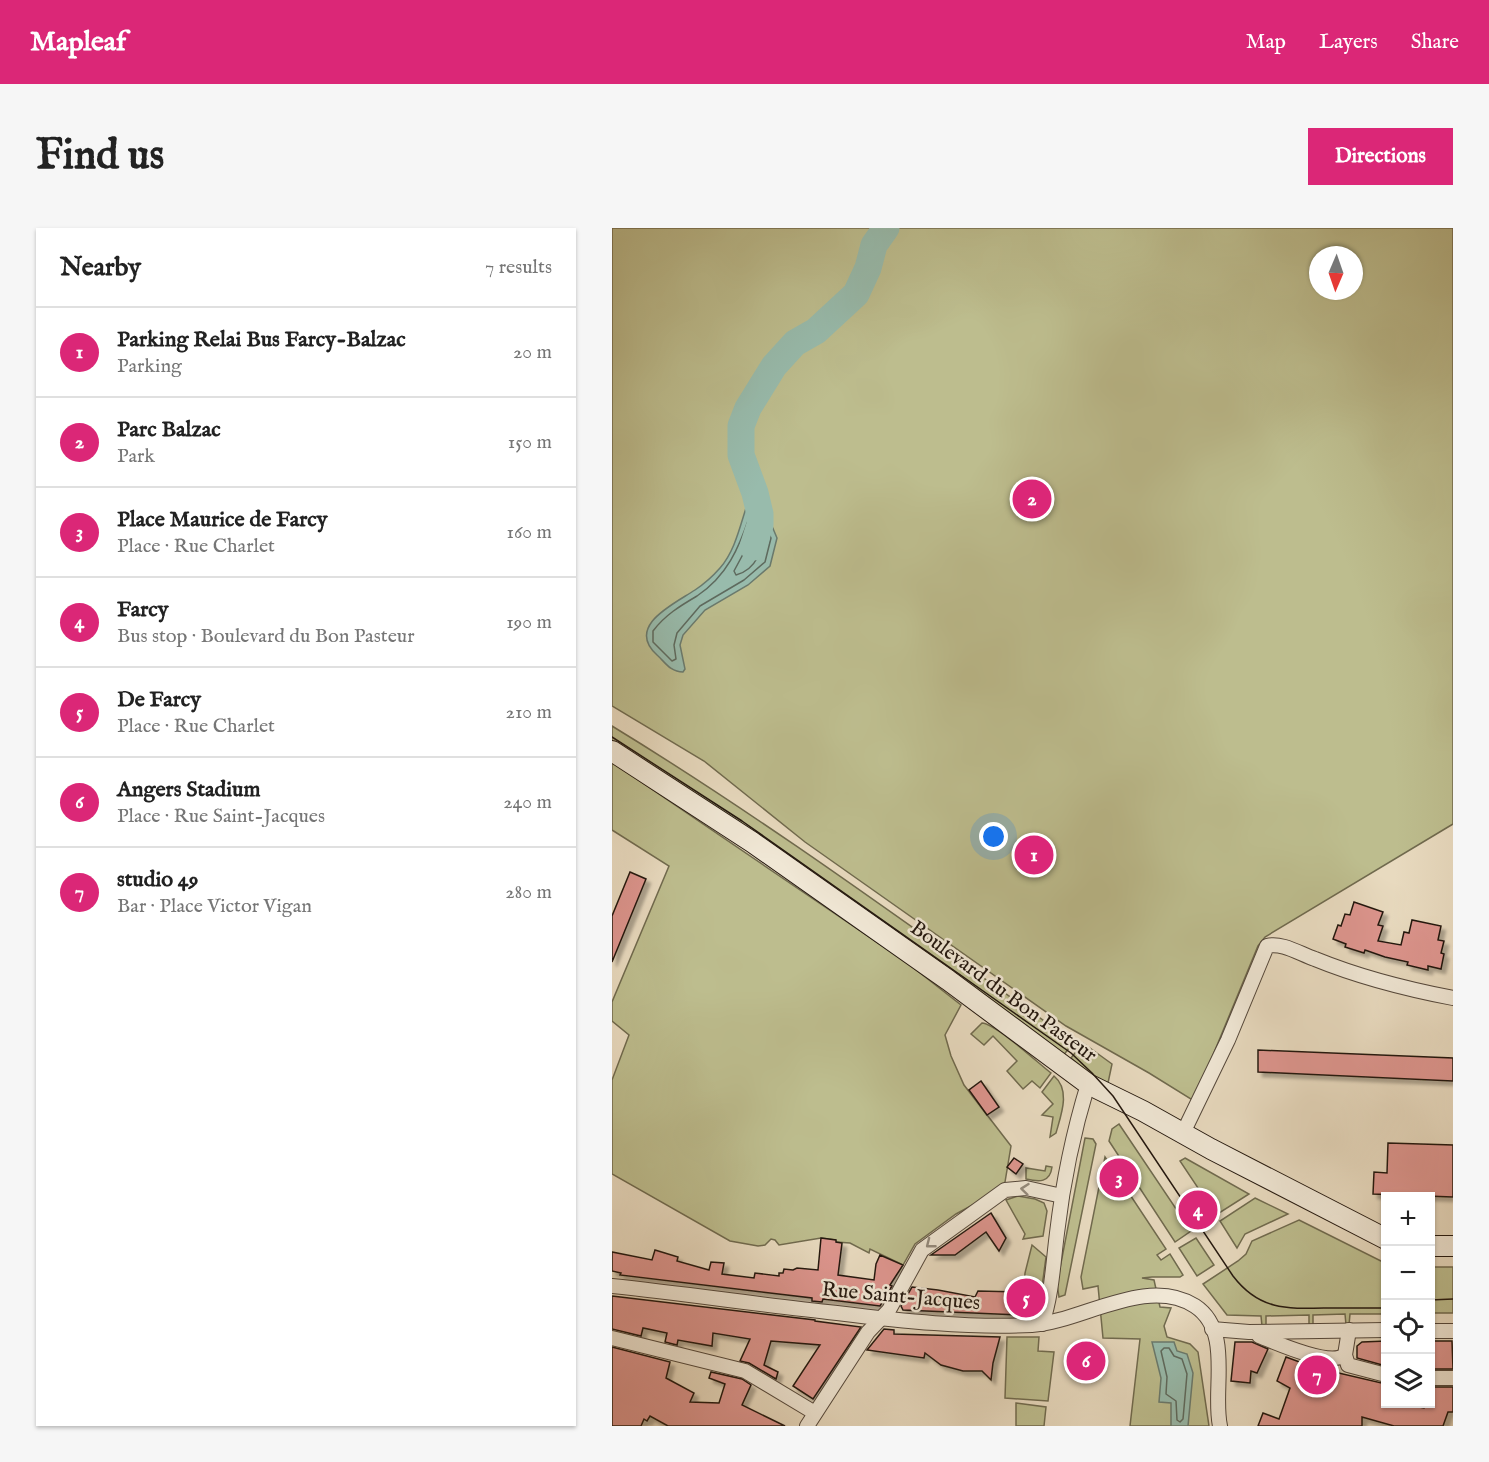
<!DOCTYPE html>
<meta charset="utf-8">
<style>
body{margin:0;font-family:"IM FELL English",serif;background:#f6f6f6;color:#222}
.controls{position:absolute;right:18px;bottom:18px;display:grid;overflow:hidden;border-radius:0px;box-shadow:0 2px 4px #0004}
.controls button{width:54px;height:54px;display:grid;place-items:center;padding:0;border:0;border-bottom:2px solid #e0e0e0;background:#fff;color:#222;font:30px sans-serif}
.compass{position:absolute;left:697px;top:18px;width:54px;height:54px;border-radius:50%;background:#fff;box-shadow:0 2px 4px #0004;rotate:182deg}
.you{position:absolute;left:382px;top:609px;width:21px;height:21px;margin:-15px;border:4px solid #fff;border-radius:50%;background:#1a73e8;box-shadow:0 0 0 9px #1a73e833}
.badge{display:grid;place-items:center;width:39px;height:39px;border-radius:50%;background:#db2777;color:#fff;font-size:20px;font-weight:700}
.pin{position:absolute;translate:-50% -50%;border:3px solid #fff;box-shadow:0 2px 6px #0006}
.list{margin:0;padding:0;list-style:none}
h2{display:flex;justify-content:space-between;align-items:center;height:78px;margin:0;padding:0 24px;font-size:26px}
h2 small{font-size:20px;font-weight:400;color:#767676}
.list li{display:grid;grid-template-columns:39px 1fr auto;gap:18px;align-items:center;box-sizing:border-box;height:90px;padding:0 24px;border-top:2px solid #e0e0e0}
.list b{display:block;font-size:22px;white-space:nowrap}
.list p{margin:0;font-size:20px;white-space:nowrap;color:#767676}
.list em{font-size:20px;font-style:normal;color:#767676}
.icon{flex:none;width:33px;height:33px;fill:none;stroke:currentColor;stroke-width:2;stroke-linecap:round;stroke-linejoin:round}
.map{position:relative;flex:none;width:841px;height:1198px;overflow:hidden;border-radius:0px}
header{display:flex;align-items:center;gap:36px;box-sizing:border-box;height:84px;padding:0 30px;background:#db2777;color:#fff}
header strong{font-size:28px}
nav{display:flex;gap:33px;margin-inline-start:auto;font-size:21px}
.intro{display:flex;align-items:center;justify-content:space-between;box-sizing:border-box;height:144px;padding:0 36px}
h1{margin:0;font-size:42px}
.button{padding:15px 27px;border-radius:0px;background:#db2777;color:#fff;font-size:21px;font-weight:700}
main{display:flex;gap:36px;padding:0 36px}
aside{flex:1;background:#fff;border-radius:0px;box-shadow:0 2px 4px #0004}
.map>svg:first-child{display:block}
.green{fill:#bdbd8e;stroke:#706a4e;stroke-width:1.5;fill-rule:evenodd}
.water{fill:#98bbac;stroke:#6a7a6d;stroke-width:1.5}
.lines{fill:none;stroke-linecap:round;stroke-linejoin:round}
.shore{stroke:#5e6a5e;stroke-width:1.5}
.river{stroke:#98bbac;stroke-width:27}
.building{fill:#dd958e;stroke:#24180f;stroke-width:1.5;filter:url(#shadow)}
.street-casing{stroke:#55483b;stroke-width:16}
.secondary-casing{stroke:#24180f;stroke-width:22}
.street{stroke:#f0e7d5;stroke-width:14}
.secondary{stroke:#f0e7d5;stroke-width:20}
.tram{stroke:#24180f;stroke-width:1.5}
.oneway{stroke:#948a7c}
.labels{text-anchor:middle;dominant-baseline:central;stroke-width:5;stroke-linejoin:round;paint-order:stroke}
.street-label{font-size:21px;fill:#24180f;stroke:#f0e7d5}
</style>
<header>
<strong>Mapleaf</strong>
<nav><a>Map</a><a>Layers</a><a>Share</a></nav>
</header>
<div class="intro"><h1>Find us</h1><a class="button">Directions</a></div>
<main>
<aside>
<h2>Nearby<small>7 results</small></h2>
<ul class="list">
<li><span class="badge">1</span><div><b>Parking Relai Bus Farcy-Balzac</b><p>Parking</p></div><em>20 m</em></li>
<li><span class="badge">2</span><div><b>Parc Balzac</b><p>Park</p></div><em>150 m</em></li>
<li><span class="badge">3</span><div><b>Place Maurice de Farcy</b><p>Place · Rue Charlet</p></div><em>160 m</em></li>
<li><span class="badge">4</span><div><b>Farcy</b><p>Bus stop · Boulevard du Bon Pasteur</p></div><em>190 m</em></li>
<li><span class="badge">5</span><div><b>De Farcy</b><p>Place · Rue Charlet</p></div><em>210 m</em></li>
<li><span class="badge">6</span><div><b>Angers Stadium</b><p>Place · Rue Saint-Jacques</p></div><em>240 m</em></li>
<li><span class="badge">7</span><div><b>studio 49</b><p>Bar · Place Victor Vigan</p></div><em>280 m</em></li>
</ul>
</aside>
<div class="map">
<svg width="841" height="1198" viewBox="0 0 841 1198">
<defs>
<filter id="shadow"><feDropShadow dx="4.5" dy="4.5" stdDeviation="1.5" flood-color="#0004"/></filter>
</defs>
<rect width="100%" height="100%" fill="#e8dabf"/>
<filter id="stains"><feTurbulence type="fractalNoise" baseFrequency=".00333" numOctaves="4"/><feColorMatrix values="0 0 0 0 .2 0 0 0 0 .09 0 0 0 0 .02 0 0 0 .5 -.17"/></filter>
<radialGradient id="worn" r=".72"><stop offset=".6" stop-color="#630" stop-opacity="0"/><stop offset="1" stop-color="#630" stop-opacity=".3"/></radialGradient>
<!-- green -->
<g class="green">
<path d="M0 0H841V596L653 709 646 718 582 873 537 845 454 798 193 614 92 533 0 478ZM706 27H742V63H706Z"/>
<path d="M0 498C159 595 310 707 462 814L450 829 0 514Z"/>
<path d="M0 534 294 734 349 777 333 807 339 828 352 857 399 918 392 960 344 986 303 1016 291 1037 258 1021 257 1025 238 1015 224 1014 223 1012 209 1010 167 1017 163 1012 159 1011 153 1017 146 1018 118 1013 0 946V852L17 807 0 793V774L57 638 0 602Z"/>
<path d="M370 795C384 796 426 835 439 845L428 860 420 853 411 861 395 843 405 833 381 808 372 817 359 806Z"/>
<path d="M471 815 500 836 496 855 480 848 459 830Z"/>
<path d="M442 848C459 862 449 887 444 905L438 909 441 889 430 887 441 876 430 864Z"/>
<path d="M507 896 579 1003 563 1014 497 913 500 901Z"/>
<path d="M473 910 481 911 484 916 453 1067 447 1069 445 1056Z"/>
<path d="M493 929 554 1021 545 1027 549 1032 558 1026 571 1047 568 1049H540L530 1050 542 1052 548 1079 559 1080 552 1098 555 1109 578 1116 586 1124 597 1198H518L528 1111 491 1110 486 1058 471 1061 469 1049Z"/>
<path d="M573 930 637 966 604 987 568 933Z"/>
<path d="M434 938 440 939C438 955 427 954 414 951V940L433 943Z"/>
<path d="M406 968 423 971 432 975 435 983 431 1008 411 1011 413 1006 394 972Z"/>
<path d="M643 970 676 986 633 1006 625 1020 608 993Z"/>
<path d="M687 992 773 1035V1097L772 1096 771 1086H738L737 1097H734L733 1086 701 1087V1097H697V1087L654 1088V1098H650L649 1088 615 1087 591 1056 626 1033 634 1026 640 1013Z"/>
<path d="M584 1010 602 1037 585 1048 567 1020Z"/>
<path d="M420 1017 434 1029 428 1074 410 1088 413 1045Z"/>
<path d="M818 1039H841V1085H819Z"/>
<path d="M395 1109H427L426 1123 442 1124 436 1173 393 1170Z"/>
<path d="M404 1175 434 1179 432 1198H404Z"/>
</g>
<!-- water -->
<g class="water">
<path d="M135 277 143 279 157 291 165 310 158 338 136 357 93 382 71 407 68 417 73 441 71 444C58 444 53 434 45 427 13 398 62 376 83 362 92 356 101 348 108 340 123 323 128 298 135 277Z"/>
<path d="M540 1114H562L565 1123 575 1126 581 1145 576 1198H559V1175L547 1174 549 1150Z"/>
</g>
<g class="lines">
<!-- shore -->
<g class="shore">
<path d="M142 286 152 295 159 310 153 334 132 352 88 378 65 405 62 417 64 431 60 433 41 414V403C53 387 68 378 85 368 115 348 127 320 138 287Z"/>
<path d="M143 300 147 301C155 320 143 342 124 347L122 343 137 315Z"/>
<path d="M552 1120H557L562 1128 570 1131 575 1146 571 1191 568 1194 565 1192 564 1173 554 1166 555 1149 549 1123Z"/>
</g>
<!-- river -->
<path class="river" d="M141 319 148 297V286L143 265 129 227V198L136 180 162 138 183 115 204 103 244 66 256 40 262 17 274 0"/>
</g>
<!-- building -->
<g class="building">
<path d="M18 644 34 651 0 734V688Z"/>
<path d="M742 674 771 684 766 697 771 698 766 713 789 717 792 704 797 705 800 692 829 698 826 712 832 713 829 725 832 726 829 741 816 738V742L795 737 796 734 773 729 753 722 752 725 733 719 734 716 721 711 726 697 729 698 733 686 738 687Z"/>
<path d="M646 822 841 830V853L646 844Z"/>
<path d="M369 853 387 879 375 887 357 862Z"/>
<path d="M776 915 841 917V969L761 966 762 944 775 945Z"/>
<path d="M402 930 411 936 404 946 395 939Z"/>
<path d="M379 985 394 1010 387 1023 374 1004 343 1027H319Z"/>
<path d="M209 1010 224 1012V1014L230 1015 226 1047 262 1052 264 1036 268 1027 291 1037 278 1057 280 1058 268 1078 211 1071 210 1074 200 1073V1070L8 1047 9 1045 0 1043V1024L40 1032 43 1022 66 1029 65 1033 97 1042 99 1034 112 1035 110 1046 142 1050 143 1045 167 1048V1045H171L172 1041 181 1042 185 1040 206 1042Z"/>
<path d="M300 1059 326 1062 363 1069 366 1063 409 1064V1087L291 1082 289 1078Z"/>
<path d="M0 1068 203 1092V1093L249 1099 201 1171 181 1158 208 1117 159 1113 152 1137 166 1144 164 1151 137 1135 128 1133 138 1111 101 1105 100 1118 66 1112 65 1117 53 1114 55 1105 31 1100 29 1108 0 1101Z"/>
<path d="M272 1101 282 1102V1106L388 1109 381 1135 379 1152 370 1143H351L329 1137 313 1125 312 1130 255 1122Z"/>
<path d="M774 1113V1138L745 1130V1118L750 1114Z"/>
<path d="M819 1113H840L841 1141H819Z"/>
<path d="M623 1114H640L656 1121 645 1145 639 1143 638 1155 619 1153Z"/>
<path d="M0 1119 58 1134 54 1150 82 1165 78 1174 107 1175 113 1156 97 1150 99 1144 130 1151 139 1157 130 1177 173 1198H56L38 1188 35 1193 32 1191 29 1198H0Z"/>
<path d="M674 1129 701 1139 774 1156V1176H790L812 1180 813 1176H819V1159H841V1184H836L831 1198H782L750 1189V1198H646L651 1185 667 1191 678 1160 665 1153Z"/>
</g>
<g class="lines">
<defs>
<g id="street">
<path d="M571 905 616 812 655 718C670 714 688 726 703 731 747 749 794 761 841 770"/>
<path d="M0 1058C75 1066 150 1077 225 1085 290 1093 355 1100 420 1097 469 1094 535 1047 583 1078 621 1103 600 1162 608 1198"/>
<path d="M430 1096C440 1066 441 1036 445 1005 451 954 461 905 476 856"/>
<path d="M600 1101 637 1104 774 1102"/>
<path d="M737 1102 733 1127 736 1137 774 1147"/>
<path d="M818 1103H841"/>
<path d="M647 1108C665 1115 717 1139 733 1127"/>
<path d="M0 1110 133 1143 203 1185"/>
<path d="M818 1150H841"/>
<path d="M195 1198 256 1104 277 1082 310 1022 393 962 414 960 450 968"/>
</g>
<g id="secondary">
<path d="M0 523 140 614 336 752 476 856 531 883 599 921 774 1011"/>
<path d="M818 1018H841"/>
</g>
</defs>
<!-- street casing -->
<use href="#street" class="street-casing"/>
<!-- secondary casing -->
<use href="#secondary" class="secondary-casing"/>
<!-- street -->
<use href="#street" class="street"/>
<!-- secondary -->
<use href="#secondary" class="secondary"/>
<!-- tram -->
<g class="tram">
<path d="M0 509 130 593 459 825 480 845 501 868 621 1048C647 1082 674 1081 713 1080 733 1080 753 1080 774 1080"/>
<path d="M818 1072 841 1071"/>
</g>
</g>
<!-- one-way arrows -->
<defs><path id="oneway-chevron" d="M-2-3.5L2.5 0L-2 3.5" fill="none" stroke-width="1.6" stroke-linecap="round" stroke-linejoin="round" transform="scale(1.5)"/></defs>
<g class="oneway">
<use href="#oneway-chevron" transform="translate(413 961) rotate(-174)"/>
<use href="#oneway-chevron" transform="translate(318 1016) rotate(142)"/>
</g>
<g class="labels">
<!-- street labels -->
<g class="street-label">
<text transform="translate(391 764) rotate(36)">Boulevard du Bon Pasteur</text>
<text transform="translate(289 1069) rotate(5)">Rue Saint-Jacques</text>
</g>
</g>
<rect width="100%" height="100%" filter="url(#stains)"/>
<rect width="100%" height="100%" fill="url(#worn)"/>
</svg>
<div class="controls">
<button>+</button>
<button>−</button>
<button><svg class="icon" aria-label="locate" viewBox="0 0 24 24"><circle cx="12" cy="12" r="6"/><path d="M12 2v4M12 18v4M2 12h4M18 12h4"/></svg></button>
<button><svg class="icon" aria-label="layers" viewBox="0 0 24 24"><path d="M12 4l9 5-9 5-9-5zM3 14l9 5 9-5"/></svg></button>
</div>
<svg class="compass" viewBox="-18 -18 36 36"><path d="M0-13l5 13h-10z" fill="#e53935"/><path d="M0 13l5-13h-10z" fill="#767676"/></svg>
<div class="you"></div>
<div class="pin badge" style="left:422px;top:627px">1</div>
<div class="pin badge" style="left:420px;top:271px">2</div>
<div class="pin badge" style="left:507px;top:950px">3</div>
<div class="pin badge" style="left:586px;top:982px">4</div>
<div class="pin badge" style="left:414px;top:1070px">5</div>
<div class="pin badge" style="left:474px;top:1133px">6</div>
<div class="pin badge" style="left:705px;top:1147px">7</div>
</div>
</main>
